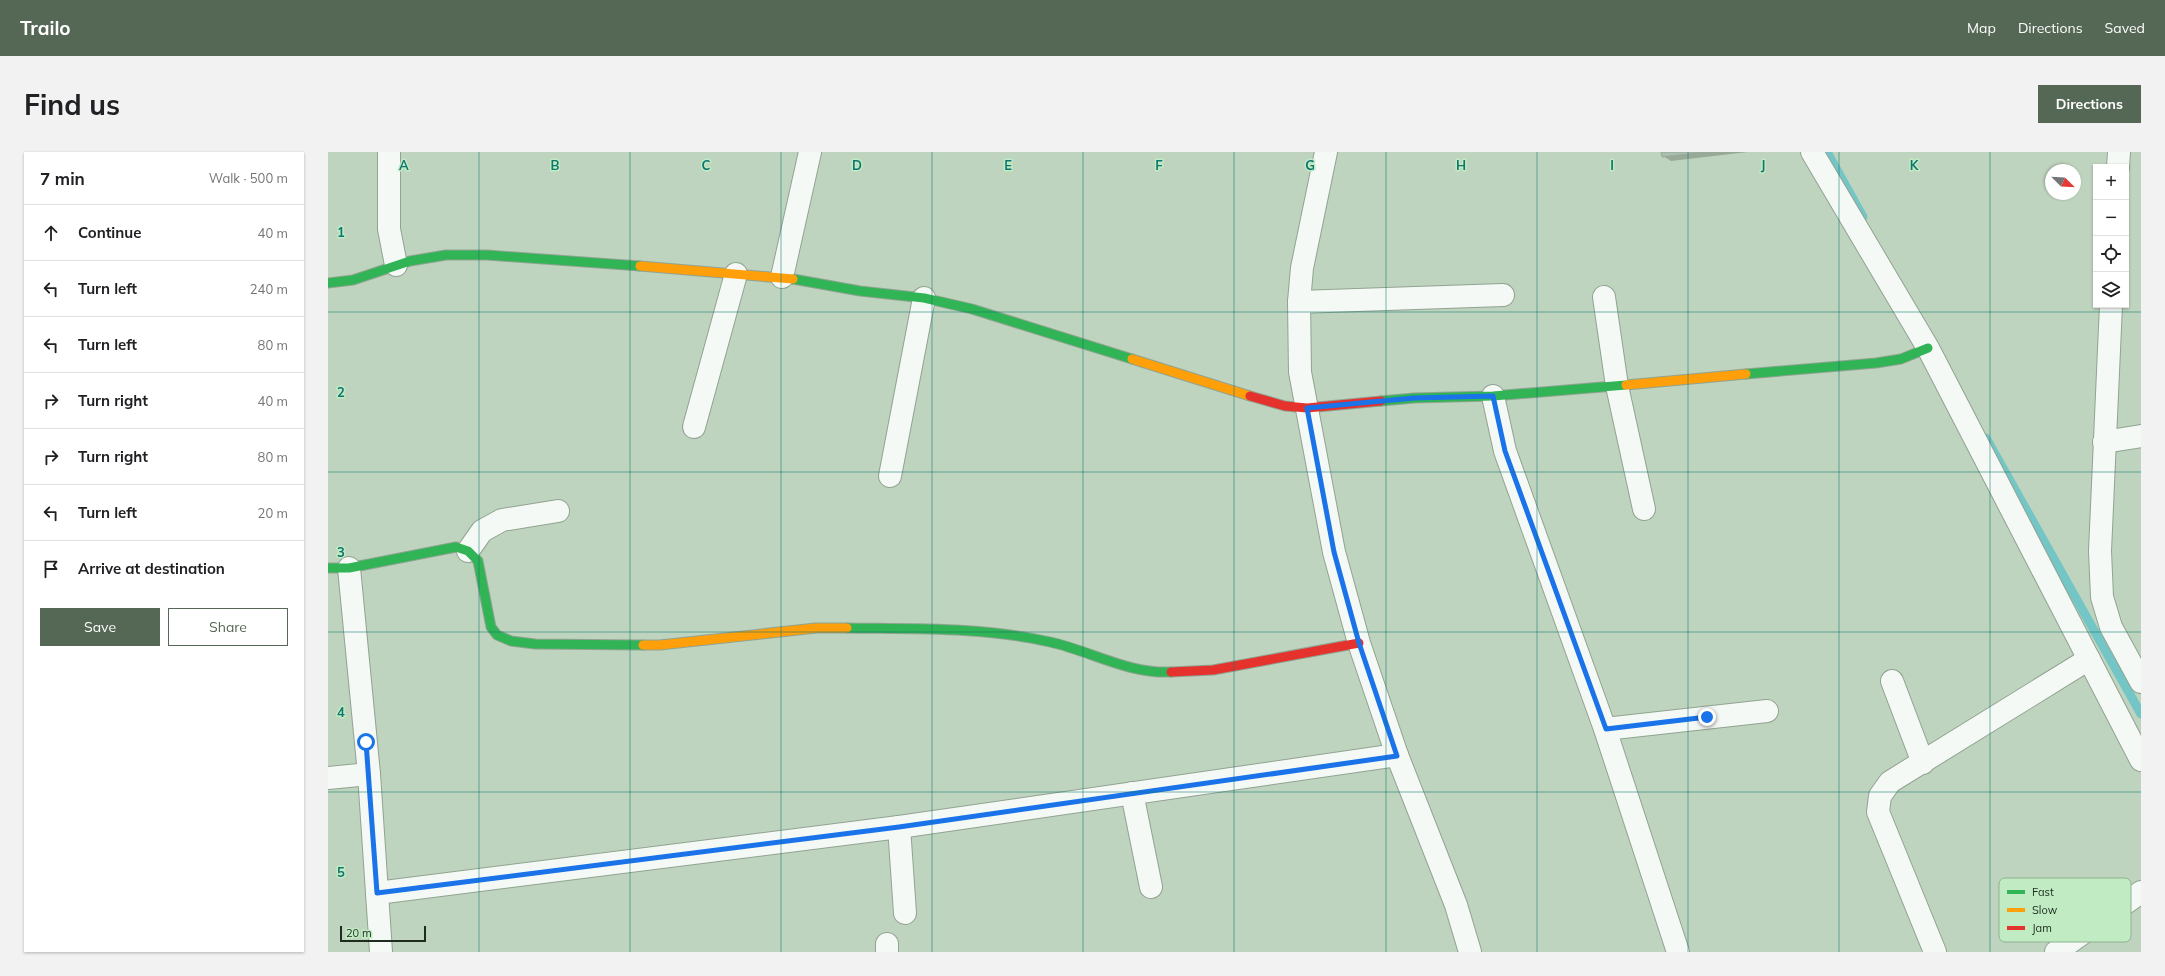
<!DOCTYPE html>
<meta charset="utf-8">
<style>
body{margin:0;font-family:Mulish,sans-serif;background:#f2f2f2;color:#202124}
.controls{position:absolute;right:12px;top:12px;display:grid;overflow:hidden;border-radius:0px;box-shadow:0 1px 3px #0004}
.controls button{width:36px;height:36px;display:grid;place-items:center;padding:0;border:0;border-bottom:1px solid #e0e0e0;background:#fff;color:#202124;font:20px sans-serif}
.compass{position:absolute;left:1717px;top:12px;width:36px;height:36px;border-radius:50%;background:#fff;box-shadow:0 1px 3px #0004;rotate:114deg}
.scale{position:absolute;left:12px;bottom:10px;width:86px;box-sizing:border-box;padding-left:4px;border:2px solid #1d2c1d;border-top:0;font-size:11px;line-height:14px;white-space:nowrap;color:#1d2c1d;-webkit-text-stroke:3px #c1ebc3;paint-order:stroke}
.stop{position:absolute;width:12px;height:12px;margin:-9px;border:3px solid #1a73e8;border-radius:50%;background:#fff}
.stop.end{background:#1a73e8;border-color:#fff;box-shadow:0 1px 4px #0008}
.list{margin:0;padding:0;list-style:none}
h2{display:flex;justify-content:space-between;align-items:center;height:52px;margin:0;padding:0 16px;font-size:17px}
h2 small{font-size:13px;font-weight:400;color:#757577}
.list li{display:grid;grid-template-columns:26px 1fr auto;gap:12px;align-items:center;box-sizing:border-box;height:56px;padding:0 16px;border-top:1px solid #e0e0e0}
.list b{display:block;font-size:15px;white-space:nowrap}
.list em{font-size:13px;font-style:normal;color:#757577}
.actions{display:flex;gap:8px;padding:12px 16px}
.actions a{flex:1;padding:9px 0;border:1px solid #556755;border-radius:0px;text-align:center;font-size:14px;color:#556755}
.actions .main{background:#556755;color:#fff}
.icon{flex:none;width:22px;height:22px;fill:none;stroke:currentColor;stroke-width:2;stroke-linecap:round;stroke-linejoin:round}
.map{position:relative;flex:none;width:1813px;height:800px;overflow:hidden;border-radius:0px}
header{display:flex;align-items:center;gap:24px;box-sizing:border-box;height:56px;padding:0 20px;background:#556755;color:#fff}
header strong{font-size:19px}
nav{display:flex;gap:22px;margin-inline-start:auto;font-size:14px}
.intro{display:flex;align-items:center;justify-content:space-between;box-sizing:border-box;height:96px;padding:0 24px}
h1{margin:0;font-size:28px}
.button{padding:10px 18px;border-radius:0px;background:#556755;color:#fff;font-size:14px;font-weight:700}
main{display:flex;gap:24px;padding:0 24px}
aside{flex:1;background:#fff;border-radius:0px;box-shadow:0 1px 3px #0004}
.map>svg:first-child{display:block}
.shadow{fill:#0003}
.lines{fill:none;stroke-linecap:round;stroke-linejoin:round}
.stream{stroke:#73c5c6;stroke-width:9}
.building{fill:#a9beaf;stroke:#96aa9c}
.street-casing{stroke:#91a392;stroke-width:24}
.fast-casing{stroke:#91a392;stroke-width:11}
.slow-casing{stroke:#91a392;stroke-width:11}
.jam-casing{stroke:#91a392;stroke-width:11}
.street{stroke:#f5f9f5;stroke-width:22}
.fast{stroke:#30b455;stroke-width:9}
.slow{stroke:#ff9f0a;stroke-width:9}
.jam{stroke:#e5322d;stroke-width:9}
.route{stroke:#1a73e8;stroke-width:5}
.grid{fill:none;stroke:#0f766e;stroke-width:1;stroke-opacity:0.55}
.key{fill:#c1ebc3;stroke:#90b291;stroke-width:1}
.key-label{font-size:11px;fill:#1d2c1d}
.grid-label{font-size:13px;text-anchor:middle;font-weight:bold;fill:#0f766e;stroke:#c1ebc3;stroke-width:3;stroke-linejoin:round;paint-order:stroke}
</style>
<header>
<strong>Trailo</strong>
<nav><a>Map</a><a>Directions</a><a>Saved</a></nav>
</header>
<div class="intro"><h1>Find us</h1><a class="button">Directions</a></div>
<main>
<aside>
<h2>7 min<small>Walk · 500 m</small></h2>
<ul class="list">
<li><svg class="icon" aria-label="ahead" viewBox="0 0 24 24"><path d="M12 20V5M6 11l6-6 6 6"/></svg><div><b>Continue</b></div><em>40 m</em></li>
<li><svg class="icon" aria-label="left" viewBox="0 0 24 24"><path d="M17 20v-9H6M10 6l-5 5 5 5"/></svg><div><b>Turn left</b></div><em>240 m</em></li>
<li><svg class="icon" aria-label="left" viewBox="0 0 24 24"><path d="M17 20v-9H6M10 6l-5 5 5 5"/></svg><div><b>Turn left</b></div><em>80 m</em></li>
<li><svg class="icon" aria-label="right" viewBox="0 0 24 24"><path d="M7 20v-9h11M14 6l5 5-5 5"/></svg><div><b>Turn right</b></div><em>40 m</em></li>
<li><svg class="icon" aria-label="right" viewBox="0 0 24 24"><path d="M7 20v-9h11M14 6l5 5-5 5"/></svg><div><b>Turn right</b></div><em>80 m</em></li>
<li><svg class="icon" aria-label="left" viewBox="0 0 24 24"><path d="M17 20v-9H6M10 6l-5 5 5 5"/></svg><div><b>Turn left</b></div><em>20 m</em></li>
<li><svg class="icon" aria-label="arrive" viewBox="0 0 24 24"><path d="M6 21V4h12l-3 4 3 4H6"/></svg><div><b>Arrive at destination</b></div></li>
</ul>
<div class="actions"><a class="main">Save</a><a>Share</a></div>
</aside>
<div class="map">
<svg width="1813" height="800" viewBox="0 0 1813 800">
<rect width="100%" height="100%" fill="#bed4be"/>
<!-- shadow -->
<path class="shadow" d="M1334 0H1420L1343 9 1335 4Z"/>
<g class="lines">
<!-- stream -->
<g class="stream">
<path d="M1499 0 1535 65"/>
<path d="M1658 286 1813 562"/>
</g>
</g>
<!-- building -->
<path class="building" d="M1333 0H1377L1334 5Z"/>
<g class="lines">
<defs>
<g id="street">
<path d="M61 0V77L68 113"/>
<path d="M998 0 974 116 971 150 972 220 1006 400 1031 491 1069 603 1128 753 1142 800"/>
<path d="M1484 0 1600 196 1813 608"/>
<path d="M1790 15 1791 0"/>
<path d="M454 125 482 0"/>
<path d="M1276 145 1289 234 1316 357"/>
<path d="M971 150 1175 143"/>
<path d="M1783 153 1772 399 1774 445 1783 475 1813 530"/>
<path d="M1165 244 1177 299 1277 577 1350 800"/>
<path d="M366 275 408 122"/>
<path d="M1776 290 1813 284"/>
<path d="M562 324 596 146"/>
<path d="M140 399 154 379 174 368 230 359"/>
<path d="M21 416 41 622 53 800"/>
<path d="M1564 529 1595 611"/>
<path d="M1277 577 1439 559"/>
<path d="M0 626 41 622"/>
<path d="M804 641 823 735"/>
<path d="M571 675 577 761"/>
<path d="M49 741 571 675 1069 603"/>
<path d="M559 792V800"/>
<path d="M1607 800 1550 660 1552 644 1562 630 1761 507"/>
<path d="M1728 800 1813 740"/>
</g>
<g id="fast">
<path d="M465 127 532 139 596 146 644 157 804 207"/>
<path d="M0 131 25 128 82 109 118 103H159L312 114"/>
<path d="M1418 222 1548 211 1573 207 1600 196"/>
<path d="M1053 249 1086 246 1165 244 1298 233"/>
<path d="M0 416H21L128 395 140 399 150 409 163 475 169 483 183 489 207 492 315 493"/>
<path d="M519 476C586 477 656 475 722 490 763 499 800 522 843 520"/>
</g>
<g id="slow">
<path d="M312 114 465 127"/>
<path d="M804 207 922 244"/>
<path d="M1298 233 1418 222"/>
<path d="M315 493H332L488 476H519"/>
</g>
<g id="jam">
<path d="M922 244 957 254 979 256 1053 249"/>
<path d="M843 520 885 518 1031 491"/>
</g>
</defs>
<!-- street casing -->
<use href="#street" class="street-casing"/>
<!-- fast casing -->
<use href="#fast" class="fast-casing"/>
<!-- slow casing -->
<use href="#slow" class="slow-casing"/>
<!-- jam casing -->
<use href="#jam" class="jam-casing"/>
<!-- street -->
<use href="#street" class="street"/>
<!-- fast -->
<use href="#fast" class="fast"/>
<!-- slow -->
<use href="#slow" class="slow"/>
<!-- jam -->
<use href="#jam" class="jam"/>
</g>
<g class="lines">
<!-- route -->
<path class="route" d="M38 590 49 741 571 675 1069 604 1031 491 1006 400 979 256 1086 246 1165 244 1177 299 1278 577 1379 565"/>
</g>
<!-- grid -->
<path class="grid" d="M151 0V800M302 0V800M453 0V800M604 0V800M755 0V800M906 0V800M1058 0V800M1209 0V800M1360 0V800M1511 0V800M1662 0V800M0 160H1813M0 320H1813M0 480H1813M0 640H1813"/>
<!-- legend -->
<rect x="1671" y="726" width="132" height="64" rx="6" class="key"/>
<rect x="1679" y="738" width="18" height="4" fill="#30b455"/>
<rect x="1679" y="756" width="18" height="4" fill="#ff9f0a"/>
<rect x="1679" y="774" width="18" height="4" fill="#e5322d"/>
<g class="key-label">
<text x="1704" y="744">Fast</text>
<text x="1704" y="762">Slow</text>
<text x="1704" y="780">Jam</text>
</g>
<g class="grid-label">
<text x="76" y="18">A</text>
<text x="227" y="18">B</text>
<text x="378" y="18">C</text>
<text x="529" y="18">D</text>
<text x="680" y="18">E</text>
<text x="831" y="18">F</text>
<text x="982" y="18">G</text>
<text x="1133" y="18">H</text>
<text x="1284" y="18">I</text>
<text x="1435" y="18">J</text>
<text x="1586" y="18">K</text>
<text x="13" y="85">1</text>
<text x="13" y="245">2</text>
<text x="13" y="405">3</text>
<text x="13" y="565">4</text>
<text x="13" y="725">5</text>
</g>
</svg>
<div class="controls">
<button>+</button>
<button>−</button>
<button><svg class="icon" aria-label="locate" viewBox="0 0 24 24"><circle cx="12" cy="12" r="6"/><path d="M12 2v4M12 18v4M2 12h4M18 12h4"/></svg></button>
<button><svg class="icon" aria-label="layers" viewBox="0 0 24 24"><path d="M12 4l9 5-9 5-9-5zM3 14l9 5 9-5"/></svg></button>
</div>
<svg class="compass" viewBox="-18 -18 36 36"><path d="M0-13l5 13h-10z" fill="#e53935"/><path d="M0 13l5-13h-10z" fill="#757577"/></svg>
<div class="scale">20 m</div>
<div class="stop" style="left:38px;top:590px"></div>
<div class="stop end" style="left:1379px;top:565px"></div>
</div>
</main>
